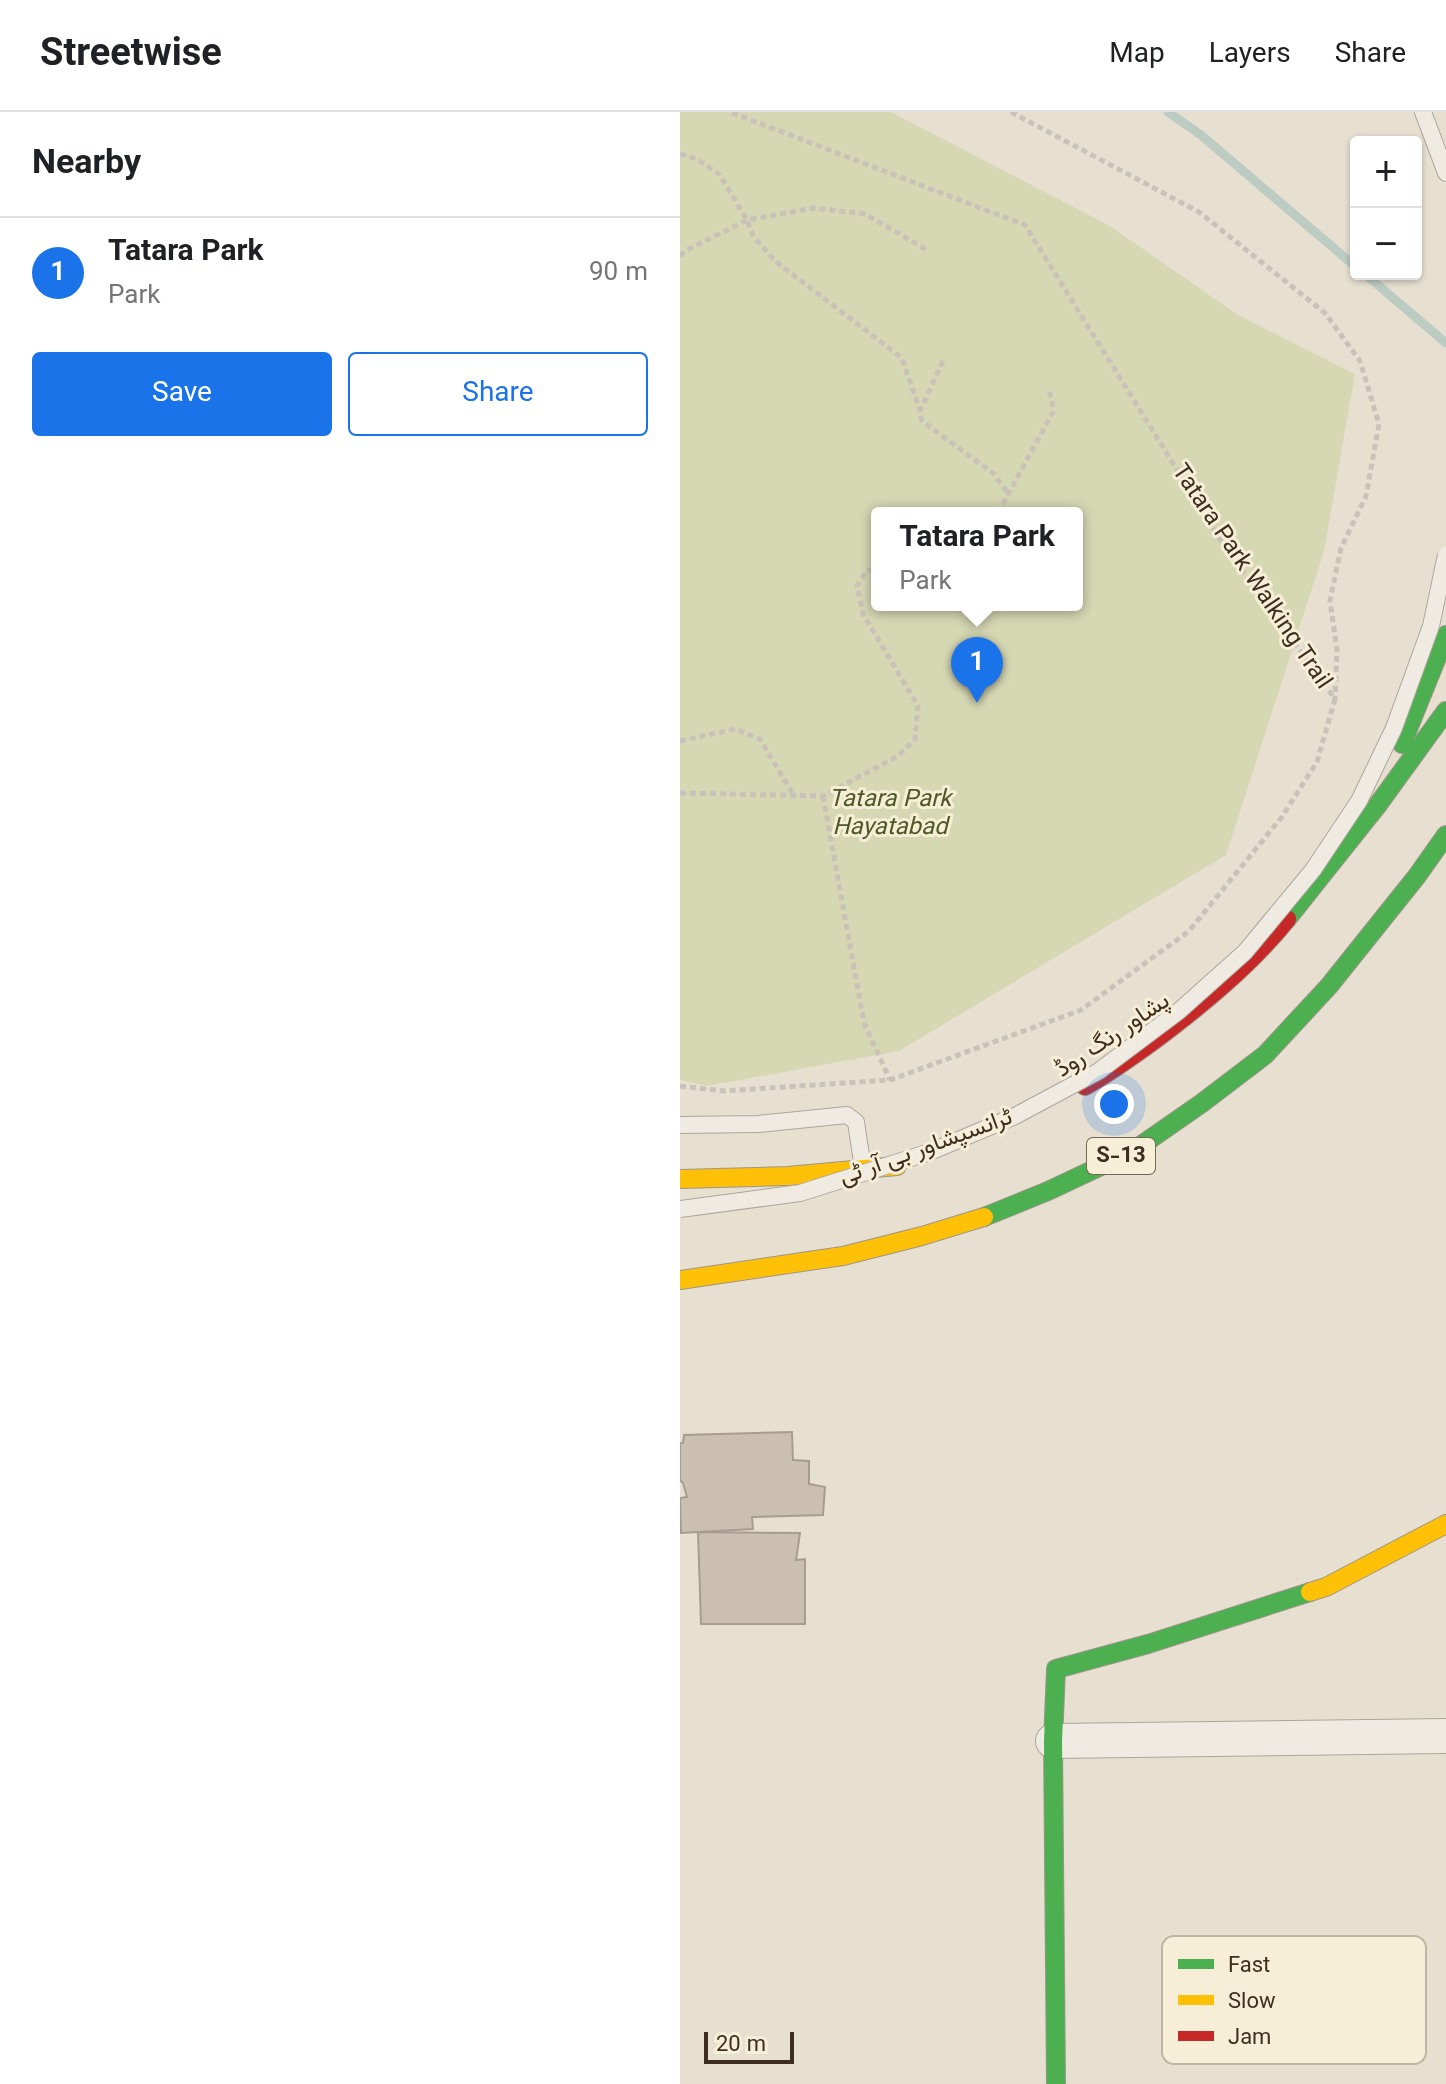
<!DOCTYPE html>
<meta charset="utf-8">
<style>
body{margin:0;font-family:Georgia,Vazirmatn,serif;background:#f2f2f2;color:#202124}
.controls{position:absolute;right:24px;top:24px;display:grid;overflow:hidden;border-radius:8px;box-shadow:0 2px 6px #0004}
.controls button{width:72px;height:72px;display:grid;place-items:center;padding:0;border:0;border-bottom:2px solid #e0e0e0;background:#fff;color:#202124;font:40px sans-serif}
.scale{position:absolute;left:24px;bottom:20px;width:90px;box-sizing:border-box;padding-left:8px;border:4px solid #3d2e20;border-top:0;font-size:22px;line-height:28px;white-space:nowrap;color:#3d2e20;-webkit-text-stroke:6px #f7eed8;paint-order:stroke}
.you{position:absolute;left:434px;top:992px;width:28px;height:28px;margin:-20px;border:6px solid #fff;border-radius:50%;background:#1a73e8;box-shadow:0 0 0 12px #1a73e833}
.badge{display:grid;place-items:center;width:52px;height:52px;border-radius:50%;background:#1a73e8;color:#fff;font-size:26px;font-weight:700}
.pin{position:absolute;translate:-50% -66px;filter:drop-shadow(0 2px 4px #0008)}
.pin::after{content:'';position:absolute;top:42px;width:28px;height:24px;background:inherit;clip-path:polygon(0 0,100% 0,50% 100%)}
.popup{position:absolute;left:191px;top:395px;width:212px;height:104px;box-sizing:border-box;display:grid;place-content:center;border-radius:8px;background:#fff;filter:drop-shadow(0 2px 6px #0005);font-size:26px;white-space:nowrap;color:#757577}
.popup b{font-size:30px;color:#202124}
.popup::after{content:'';position:absolute;left:50%;top:100%;margin-left:-16px;border:16px solid transparent;border-top-color:#fff}
.list{margin:0;padding:0;list-style:none}
h2{display:flex;justify-content:space-between;align-items:center;height:104px;margin:0;padding:0 32px;font-size:34px}
h2 small{font-size:26px;font-weight:400;color:#757577}
.list li{display:grid;grid-template-columns:52px 1fr auto;gap:24px;align-items:center;box-sizing:border-box;height:112px;padding:0 32px;border-top:2px solid #e0e0e0}
.list b{display:block;font-size:30px;white-space:nowrap}
.list p{margin:0;font-size:26px;white-space:nowrap;color:#757577}
.list em{font-size:26px;font-style:normal;color:#757577}
.actions{display:flex;gap:16px;padding:24px 32px}
.actions a{flex:1;padding:18px 0;border:2px solid #1a73e8;border-radius:8px;text-align:center;font-size:28px;color:#1a73e8}
.actions .main{background:#1a73e8;color:#fff}
.map{position:relative;flex:none;width:766px;height:1972px;overflow:hidden}
header{display:flex;align-items:center;gap:48px;box-sizing:border-box;height:112px;padding:0 40px;background:#fff;border-bottom:2px solid #e0e0e0}
header strong{font-size:38px}
nav{display:flex;gap:44px;margin-inline-start:auto;font-size:28px}
main{display:flex}
aside{flex:1;background:#fff}
.map>svg:first-child{display:block}
.green{fill:#d6d7b3;fill-rule:evenodd}
.lines{fill:none;stroke-linecap:round;stroke-linejoin:round}
.stream{stroke:#bcccc2;stroke-width:9}
.building{fill:#cbbfb2;stroke:#a89c90;stroke-width:2}
.lane-casing{stroke:#ada599;stroke-width:18}
.street-casing{stroke:#ada599;stroke-width:36}
.fast-casing{stroke:#9c958a;stroke-width:20}
.slow-casing{stroke:#9c958a;stroke-width:20}
.jam-casing{stroke:#9c958a;stroke-width:20}
.path{stroke:#c8c2b9;stroke-width:5;stroke-dasharray:6 4;stroke-linecap:butt}
.lane{stroke:#efebe3;stroke-width:16}
.street{stroke:#efebe3;stroke-width:34}
.fast{stroke:#4caf50;stroke-width:18}
.slow{stroke:#ffc107;stroke-width:18}
.jam{stroke:#c62828;stroke-width:18}
.lane-bridge-casing{stroke:#ada599;stroke-width:18;stroke-linecap:butt}
.lane-bridge{stroke:#efebe3;stroke-width:16}
.labels{text-anchor:middle;dominant-baseline:central;stroke-width:6;stroke-linejoin:round;paint-order:stroke}
.shield{fill:#f7eed8;stroke:#756857;stroke-width:2}
.shield-label{font-size:22px;font-weight:bold;fill:#3d2e20}
.street-label{font-size:24px;fill:#3d2e20;stroke:#f7eed8}
.park-label{font-size:24px;font-style:italic;fill:#4d5a26;stroke:#f7eed8}
.key{fill:#f7eed8;stroke:#bfb4a1;stroke-width:2}
.key-label{font-size:22px;fill:#3d2e20}
</style>
<header>
<strong>Streetwise</strong>
<nav><a>Map</a><a>Layers</a><a>Share</a></nav>
</header>
<main>
<aside>
<h2>Nearby<small></small></h2>
<ul class="list">
<li><span class="badge">1</span><div><b>Tatara Park</b><p>Park</p></div><em>90 m</em></li>
</ul>
<div class="actions"><a class="main">Save</a><a>Share</a></div>
</aside>
<div class="map">
<svg width="766" height="1972" viewBox="0 0 766 1972">
<rect width="100%" height="100%" fill="#e7e0d1"/>
<!-- green -->
<path class="green" d="M0 0H211L430 114 558 203 675 262 644 439 546 743 219 939 27 974 0 968ZM197 401H397V493H197Z"/>
<g class="lines">
<!-- stream -->
<g class="stream">
<path d="M488 0 521 23 676 155"/>
<path d="M685 162 766 231"/>
</g>
</g>
<!-- building -->
<g class="building">
<path d="M112 1320 113 1348 129 1349V1372L145 1375 143 1403 72 1405 73 1417 1 1421 0 1386 7 1385 3 1371 0 1368V1331H3L4 1323Z"/>
<path d="M18 1420 120 1421 116 1448 125 1447V1512H21Z"/>
</g>
<g class="lines">
<defs>
<g id="lane">
<path d="M743 0 766 61"/>
<path d="M0 1013 78 1012 167 1003 176 1010 183 1057"/>
</g>
<path id="street" d="M373 1629 766 1624"/>
<g id="fast">
<path d="M722 632 766 523"/>
<path d="M607 807 697 694 766 599"/>
<path d="M304 1105 368 1079 453 1039 522 991 585 943 649 874 737 764 766 723"/>
<path d="M376 1972 373 1629 376 1557 468 1532 630 1480"/>
</g>
<g id="slow">
<path d="M0 1067 108 1064 217 1054"/>
<path d="M0 1168 163 1144 242 1124 304 1105"/>
<path d="M630 1480 646 1475 766 1412"/>
</g>
<path id="jam" d="M405 974C429 961 451 945 473 929 521 893 569 854 607 807"/>
</defs>
<!-- lane casing -->
<use href="#lane" class="lane-casing"/>
<!-- street casing -->
<use href="#street" class="street-casing"/>
<!-- fast casing -->
<use href="#fast" class="fast-casing"/>
<!-- slow casing -->
<use href="#slow" class="slow-casing"/>
<!-- jam casing -->
<use href="#jam" class="jam-casing"/>
<!-- path -->
<g class="path">
<path d="M331 0 519 100 645 201 680 249 699 312 686 384 661 436 650 489 657 538 655 587"/>
<path d="M0 42 17 47 39 62 67 108 73 124 95 149 222 246 240 299"/>
<path d="M0 144 5 139 67 108 134 96 185 102 247 138"/>
<path d="M263 249 240 299 242 309 314 362 329 383"/>
<path d="M318 401 373 300 372 286 369 280"/>
<path d="M0 629 55 617 80 627 113 682"/>
<path d="M0 681 143 684 218 644 235 627 238 594 183 502 177 474 186 459 197 456"/>
<path d="M143 684 184 911 210 968"/>
<path d="M0 974 44 979 210 968 401 898 509 819 601 706 637 650 655 587 545 435 345 113 50 0"/>
</g>
<!-- lane -->
<use href="#lane" class="lane"/>
<!-- street -->
<use href="#street" class="street"/>
<!-- fast -->
<use href="#fast" class="fast"/>
<!-- slow -->
<use href="#slow" class="slow"/>
<!-- jam -->
<use href="#jam" class="jam"/>
<defs>
<path id="lane-bridge" d="M0 1097 120 1081 250 1040 335 1004 419 959 499 899 565 840 633 758 679 689 714 616 751 514 766 443"/>
</defs>
<!-- lane-bridge casing -->
<use href="#lane-bridge" class="lane-bridge-casing"/>
<!-- lane-bridge -->
<use href="#lane-bridge" class="lane-bridge"/>
</g>
<g class="labels">
<!-- shield labels -->
<rect class="shield" x="407" y="1026" width="68" height="36" rx="6"/>
<g class="shield-label">
<text x="441" y="1044">S-13</text>
</g>
<!-- street labels -->
<g class="street-label">
<text transform="translate(571 465) rotate(56)">Tatara Park Walking Trail</text>
<text transform="translate(433 924) rotate(-34)">پشاور رنگ روڈ</text>
<text transform="translate(246 1036) rotate(-20)">ٹرانسپشاور بی آر ٹی</text>
</g>
<!-- park labels -->
<g class="park-label">
<text x="210" y="688">Tatara Park<tspan x="210" dy="28">Hayatabad</tspan></text>
</g>
</g>
<!-- legend -->
<rect x="482" y="1824" width="264" height="128" rx="12" class="key"/>
<rect x="498" y="1847" width="36" height="10" fill="#4caf50"/>
<rect x="498" y="1883" width="36" height="10" fill="#ffc107"/>
<rect x="498" y="1919" width="36" height="10" fill="#c62828"/>
<g class="key-label">
<text x="548" y="1860">Fast</text>
<text x="548" y="1896">Slow</text>
<text x="548" y="1932">Jam</text>
</g>
</svg>
<div class="controls">
<button>+</button>
<button>−</button>
</div>
<div class="scale">20 m</div>
<div class="you"></div>
<div class="pin badge" style="left:297px;top:591px">1</div>
<div class="popup"><b>Tatara Park</b>Park</div>
</div>
</main>
